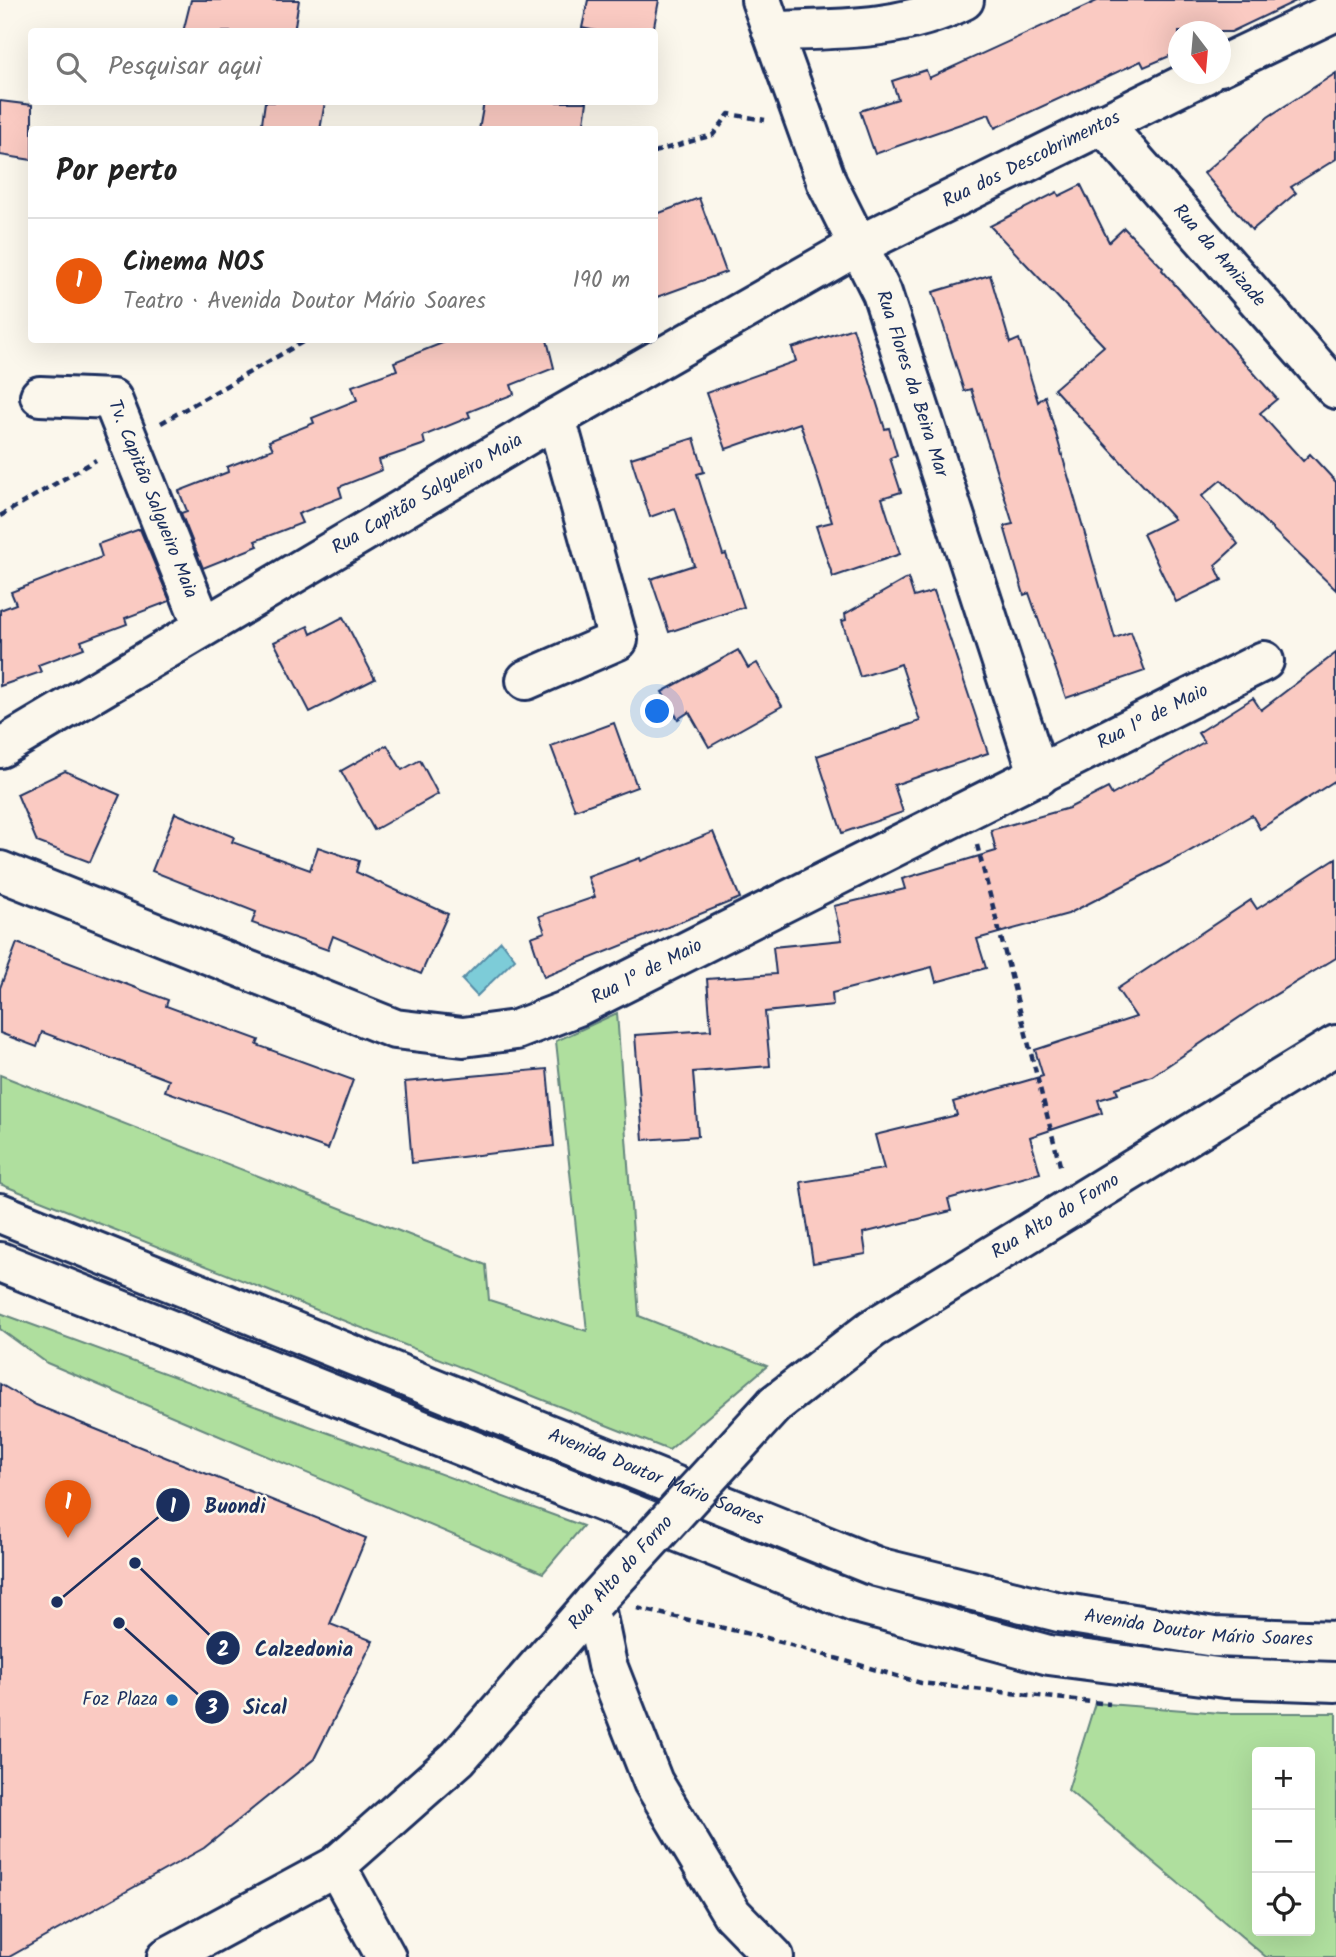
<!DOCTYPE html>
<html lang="pt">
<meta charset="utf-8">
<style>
body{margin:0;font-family:Kalam,sans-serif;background:#f6f6f6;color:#222}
.controls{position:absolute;right:21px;bottom:21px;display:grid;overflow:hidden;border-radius:7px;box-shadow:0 7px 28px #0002}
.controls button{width:63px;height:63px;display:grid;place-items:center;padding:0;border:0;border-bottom:2px solid #e0e0e0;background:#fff;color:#222;font:35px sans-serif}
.compass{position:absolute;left:1168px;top:21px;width:63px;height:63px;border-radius:50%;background:#fff;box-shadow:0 7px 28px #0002;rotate:164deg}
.you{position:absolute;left:658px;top:712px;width:24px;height:24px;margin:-18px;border:5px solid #fff;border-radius:50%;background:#1a73e8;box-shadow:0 0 0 10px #1a73e833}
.badge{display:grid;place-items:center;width:46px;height:46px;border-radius:50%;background:#ea580c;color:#fff;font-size:23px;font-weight:700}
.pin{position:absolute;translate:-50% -58px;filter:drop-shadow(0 2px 4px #0008)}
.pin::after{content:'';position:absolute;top:37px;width:24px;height:21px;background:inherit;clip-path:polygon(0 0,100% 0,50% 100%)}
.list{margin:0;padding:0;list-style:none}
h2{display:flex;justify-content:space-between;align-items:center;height:91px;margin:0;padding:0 28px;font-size:30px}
h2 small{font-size:23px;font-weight:400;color:#767676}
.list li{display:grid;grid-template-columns:46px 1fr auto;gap:21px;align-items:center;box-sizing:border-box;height:126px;padding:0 28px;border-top:2px solid #e0e0e0}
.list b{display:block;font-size:26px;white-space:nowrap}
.list p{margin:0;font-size:23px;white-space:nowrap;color:#767676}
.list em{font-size:23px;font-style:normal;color:#767676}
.icon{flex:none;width:38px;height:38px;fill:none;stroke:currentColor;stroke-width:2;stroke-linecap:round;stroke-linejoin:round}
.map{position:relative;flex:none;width:1336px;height:1957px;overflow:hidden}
.search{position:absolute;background:#fff;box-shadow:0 7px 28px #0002;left:28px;top:28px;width:630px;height:77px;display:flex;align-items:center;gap:18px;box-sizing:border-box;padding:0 24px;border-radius:7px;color:#767676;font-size:26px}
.panel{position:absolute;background:#fff;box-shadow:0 7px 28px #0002;left:28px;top:126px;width:630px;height:217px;border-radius:7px}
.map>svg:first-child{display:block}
.green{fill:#afdf9e;stroke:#65877e;stroke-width:2;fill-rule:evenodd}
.water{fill:#7dccd8;stroke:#568da7;stroke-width:2}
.building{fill:#facac2;stroke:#1b2f5e;stroke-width:2}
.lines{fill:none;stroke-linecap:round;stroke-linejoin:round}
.minor-casing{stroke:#1b2f5e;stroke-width:44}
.secondary-casing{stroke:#1b2f5e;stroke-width:44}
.path{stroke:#1b2f5e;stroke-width:4.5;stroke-dasharray:7 5;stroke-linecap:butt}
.minor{stroke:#fbf7ec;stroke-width:38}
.secondary{stroke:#fbf7ec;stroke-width:38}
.minor-bridge-casing{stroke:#1b2f5e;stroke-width:44;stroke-linecap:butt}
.minor-bridge{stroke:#fbf7ec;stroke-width:38}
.poi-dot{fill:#1f6fb2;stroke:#fbf7ec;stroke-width:2.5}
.labels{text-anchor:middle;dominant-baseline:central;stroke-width:5;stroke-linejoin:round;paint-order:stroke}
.street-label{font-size:19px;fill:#1b2f5e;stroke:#fbf7ec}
.poi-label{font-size:19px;fill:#1b2f5e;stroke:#fbf7ec;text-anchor:end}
.leader{fill:none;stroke:#1b2f5e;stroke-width:2.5}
.callout-dot{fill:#1b2f5e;stroke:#fbf7ec;stroke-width:2.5}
.mark-label{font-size:21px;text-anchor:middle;font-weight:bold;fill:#fff}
.callout-label{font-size:21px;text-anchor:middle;font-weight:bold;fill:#1b2f5e;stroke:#fbf7ec;stroke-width:5;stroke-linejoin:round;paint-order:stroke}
</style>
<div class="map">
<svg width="1336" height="1957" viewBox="0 0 1336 1957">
<rect width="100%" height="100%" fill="#fbf7ec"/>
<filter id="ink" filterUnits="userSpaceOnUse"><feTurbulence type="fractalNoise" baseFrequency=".0143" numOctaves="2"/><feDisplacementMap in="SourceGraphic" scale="14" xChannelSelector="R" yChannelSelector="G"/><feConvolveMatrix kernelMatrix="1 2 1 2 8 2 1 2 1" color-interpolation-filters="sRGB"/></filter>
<g filter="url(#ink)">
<!-- green -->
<g class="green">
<path d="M617 1013 639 1316 767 1366 669 1450 0 1184V1075L486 1265 489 1300 587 1331 556 1041Z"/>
<path d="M0 1313 583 1526 543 1573 47 1363 0 1329Z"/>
<path d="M1095 1703 1221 1713H1336V1957H1266L1068 1790ZM1310 1752V1931H1257V1752Z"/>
</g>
<!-- water -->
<path class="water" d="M501 941 515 959 477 996 462 980Z"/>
<!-- building -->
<g class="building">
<path d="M191 0H299L294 32H183Z"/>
<path d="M588 0H659L653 32H601L582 28Z"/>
<path d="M1099 0H1298L1231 32H1179V52L1144 67 1141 61 995 128 989 114 875 154 860 111 898 99 892 81 926 70 929 78Z"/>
<path d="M1336 73V159L1291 187 1296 193 1252 230 1204 173 1268 117Z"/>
<path d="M0 101 32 105V160L0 155Z"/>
<path d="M265 102H325L320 130H261Z"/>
<path d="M484 102H587L583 130H479Z"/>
<path d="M1081 185 1109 242 1124 228 1163 268 1162 270 1277 399 1260 413 1303 461 1310 454 1336 482V590L1221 480 1202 496 1238 544 1215 565 1222 580 1176 602 1143 534 1174 519 1054 389 1104 346 990 226 1057 192 1059 196Z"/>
<path d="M699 198 726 272 654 298V215Z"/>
<path d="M990 275 1010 343 1019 339 1038 402 1045 396 1115 638 1131 632 1145 671 1066 698 1029 593 1024 595 1004 526 1013 524 971 389 964 391 933 292Z"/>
<path d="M853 328 885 429 889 428 897 455 890 458 901 492 882 498 900 554 833 577 816 526 832 522 800 423 726 449 706 393 796 361 792 348Z"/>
<path d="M450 340H547L554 368 511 385 514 394 468 412 470 417 423 436 425 444 379 460 382 470 339 487 342 497 298 514 302 523 255 541 258 546 203 568 181 513 187 511 179 491 228 472 227 467 273 449 269 441 314 423 312 418 357 400 352 386 397 370 394 362Z"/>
<path d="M694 438 704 472 697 474 723 555 726 554 744 607 669 632 651 579 694 565 675 508 650 517 631 458Z"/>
<path d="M140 529 170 601 125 618 127 624 81 641 84 648 38 665 41 672 0 686V610L16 604 11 592 102 557 98 544Z"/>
<path d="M908 578 914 597 934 591 988 753 894 785 903 812 842 833 817 756 920 721 901 664 860 677 842 621 846 620 845 614Z"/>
<path d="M343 617 375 679 310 712 274 642 308 626 311 634Z"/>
<path d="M738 650 748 668 757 663 782 706 709 747 689 712 678 719 662 692Z"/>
<path d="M1336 653V780L1260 829 1252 815 1183 855 1068 914 977 939 986 968 936 982 932 967 832 993 833 1005 765 1012 770 1066 693 1072 698 1136 643 1140 635 1035 711 1030 707 979 776 974 773 947 842 940 834 906 905 889 902 879 996 851 991 830 1069 808 1108 788 1112 795 1204 742 1198 733 1253 698 1261 710Z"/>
<path d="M614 723 637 787 575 810 551 746Z"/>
<path d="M387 745 402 770 420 760 438 794 374 830 341 771Z"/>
<path d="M65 771 120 795 90 862 37 842 17 794Z"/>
<path d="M175 813 234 837 232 842 310 870 318 847 359 861 356 872 448 914 421 974 333 936 328 950 252 923 256 912 152 871Z"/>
<path d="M713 832 740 898 544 977 531 937 545 932 539 916 595 897 588 877 640 858 641 861Z"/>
<path d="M1336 858V958L1255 1007 1152 1076 1116 1088 1118 1094 1098 1100 1102 1113 1030 1137 1040 1173 948 1199 951 1211 863 1233 866 1254 813 1263 801 1182 884 1169 875 1135 957 1115 953 1102 1043 1076 1035 1050 1136 1017 1117 989 1251 900 1257 909Z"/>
<path d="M17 943 168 1000 166 1006 259 1040 257 1045 353 1080 328 1149 165 1091 169 1080 42 1032 37 1047 0 1033V988Z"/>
<path d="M547 1069 554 1146 412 1163 405 1082Z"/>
<path d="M0 1384 36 1405 366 1538 330 1624 373 1641 314 1759 204 1848 9 1957H0Z"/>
</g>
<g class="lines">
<defs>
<g id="minor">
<path id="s1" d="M761 0 827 183 882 293 1039 776"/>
<path d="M772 31C838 29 903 31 964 0"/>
<path d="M1220 66 1336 11"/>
<path id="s2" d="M1102 123 1336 389"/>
<path id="s3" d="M40 396 112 399 203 626"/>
<path d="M526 680 618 640 556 418"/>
<path id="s4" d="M0 748 556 418 859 245 1205 74"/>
<path d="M0 871 395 1029 463 1037 516 1030 578 1006 1264 661"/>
<path id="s5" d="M775 1404 872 1329 1336 1045"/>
<path d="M594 1602 607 1665 653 1782 732 1914 774 1957"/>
<path d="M336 1866 386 1957"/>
<path d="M167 1957 336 1866 458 1758 594 1602"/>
</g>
<g id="secondary">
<path id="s6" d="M0 1213 877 1567 1059 1612 1214 1637 1336 1641"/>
<path d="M0 1262 856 1603 1049 1655 1225 1678 1336 1682"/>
</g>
</defs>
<!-- minor casing -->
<use href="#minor" class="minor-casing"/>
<!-- secondary casing -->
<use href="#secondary" class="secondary-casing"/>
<!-- path -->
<g class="path">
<path d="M654 152 713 135 729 114 765 120"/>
<path d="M161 423 306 340"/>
<path d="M0 516 96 460"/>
<path d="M977 845 1061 1169"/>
<path d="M637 1608 767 1638 921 1683 1110 1704"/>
</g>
<!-- minor -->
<use href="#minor" class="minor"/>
<!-- secondary -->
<use href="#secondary" class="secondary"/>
<defs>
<path id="minor-bridge" d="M594 1602 775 1404"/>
</defs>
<!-- minor-bridge casing -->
<use href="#minor-bridge" class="minor-bridge-casing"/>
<!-- minor-bridge -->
<use href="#minor-bridge" class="minor-bridge"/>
</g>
</g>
<!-- markers -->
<circle class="poi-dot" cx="172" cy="1700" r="7"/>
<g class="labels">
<!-- street labels -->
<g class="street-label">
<text stroke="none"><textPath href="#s4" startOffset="1188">Rua dos Descobrimentos</textPath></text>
<text stroke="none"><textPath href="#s2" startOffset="177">Rua da Amizade</textPath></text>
<text stroke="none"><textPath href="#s1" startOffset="413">Rua Flores da Beira Mar</textPath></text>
<text stroke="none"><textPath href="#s4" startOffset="497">Rua Capitão Salgueiro Maia</textPath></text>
<text stroke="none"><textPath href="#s3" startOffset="180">Tv. Capitão Salgueiro Maia</textPath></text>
<text transform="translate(1153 717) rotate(-27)">Rua 1º de Maio</text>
<text transform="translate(647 972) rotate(-27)">Rua 1º de Maio</text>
<text stroke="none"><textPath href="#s5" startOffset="338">Rua Alto do Forno</textPath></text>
<text stroke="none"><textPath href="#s6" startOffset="707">Avenida Doutor Mário Soares</textPath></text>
<text transform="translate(621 1573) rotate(-48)">Rua Alto do Forno</text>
<text stroke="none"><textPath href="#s6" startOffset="1274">Avenida Doutor Mário Soares</textPath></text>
</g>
<!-- poi labels -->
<g class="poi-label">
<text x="158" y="1700">Foz Plaza</text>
</g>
</g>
<!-- callouts -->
<path class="leader" d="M57 1602L173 1505M135 1563L223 1648M119 1623L212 1707"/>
<g class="callout-dot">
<circle cx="57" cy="1602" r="7"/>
<circle cx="135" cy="1563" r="7"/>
<circle cx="119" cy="1623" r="7"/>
<circle cx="173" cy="1505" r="18"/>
<circle cx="223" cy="1648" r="18"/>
<circle cx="212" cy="1707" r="18"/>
</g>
<g class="mark-label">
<text x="173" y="1513">1</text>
<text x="223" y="1656">2</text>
<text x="212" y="1714">3</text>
</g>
<g class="callout-label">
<text x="235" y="1513">Buondi</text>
<text x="304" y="1656">Calzedonia</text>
<text x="265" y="1714">Sical</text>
</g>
</svg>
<div class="controls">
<button>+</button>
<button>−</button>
<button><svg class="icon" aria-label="locate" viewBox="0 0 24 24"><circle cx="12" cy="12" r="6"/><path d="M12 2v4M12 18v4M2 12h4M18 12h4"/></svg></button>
</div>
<svg class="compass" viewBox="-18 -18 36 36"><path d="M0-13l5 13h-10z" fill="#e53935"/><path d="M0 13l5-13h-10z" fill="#767676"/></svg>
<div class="you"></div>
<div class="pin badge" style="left:68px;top:1538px">1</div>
<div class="search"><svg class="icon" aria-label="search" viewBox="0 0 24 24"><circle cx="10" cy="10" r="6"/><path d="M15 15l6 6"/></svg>Pesquisar aqui</div>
<section class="panel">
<h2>Por perto<small></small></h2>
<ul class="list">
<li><span class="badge">1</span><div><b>Cinema NOS</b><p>Teatro · Avenida Doutor Mário Soares</p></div><em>190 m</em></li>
</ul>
</section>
</div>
